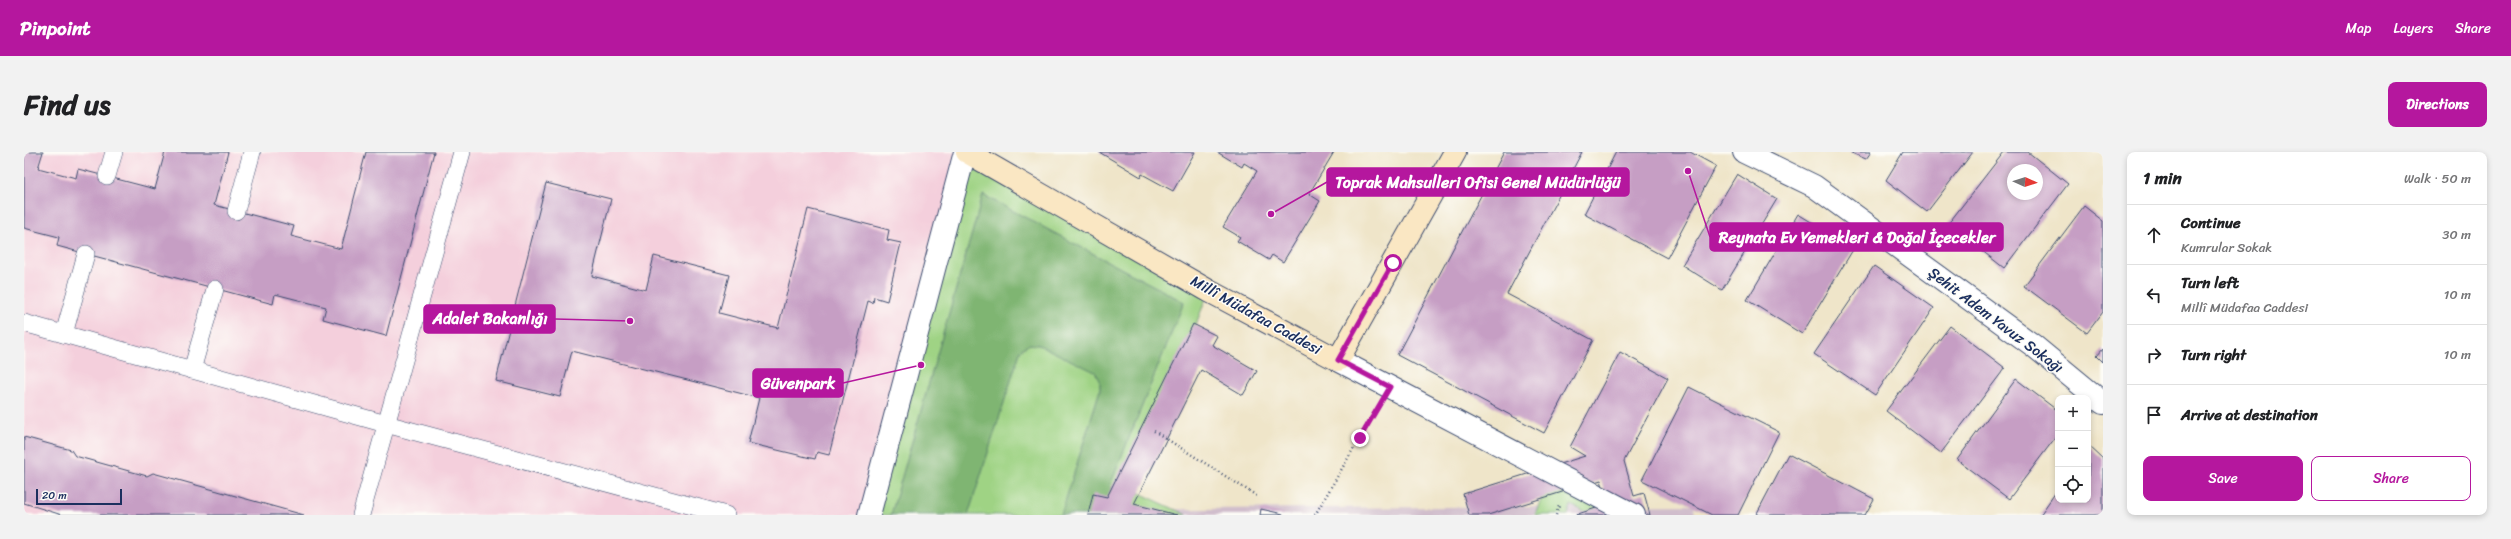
<!DOCTYPE html>
<meta charset="utf-8">
<style>
body{margin:0;font-family:Sriracha,sans-serif;background:#f2f2f2;color:#202124}
.controls{position:absolute;right:12px;bottom:12px;display:grid;overflow:hidden;border-radius:8px;box-shadow:0 2px 6px #0003}
.controls button{width:36px;height:36px;display:grid;place-items:center;padding:0;border:0;border-bottom:1px solid #e0e0e0;background:#fff;color:#202124;font:20px sans-serif}
.compass{position:absolute;left:1983px;top:12px;width:36px;height:36px;border-radius:50%;background:#fff;box-shadow:0 2px 6px #0003;rotate:93deg}
.scale{position:absolute;left:12px;bottom:10px;width:86px;box-sizing:border-box;padding-left:4px;border:2px solid #1b2f5e;border-top:0;font-size:11px;line-height:14px;white-space:nowrap;color:#1b2f5e;-webkit-text-stroke:3px #fdfcf7;paint-order:stroke}
.stop{position:absolute;width:12px;height:12px;margin:-9px;border:3px solid #b5179e;border-radius:50%;background:#fff}
.stop.end{background:#b5179e;border-color:#fff;box-shadow:0 1px 4px #0008}
.list{margin:0;padding:0;list-style:none}
h2{display:flex;justify-content:space-between;align-items:center;height:52px;margin:0;padding:0 16px;font-size:17px}
h2 small{font-size:13px;font-weight:400;color:#757577}
.list li{display:grid;grid-template-columns:26px 1fr auto;gap:12px;align-items:center;box-sizing:border-box;height:60px;padding:0 16px;border-top:1px solid #e0e0e0}
.list b{display:block;font-size:15px;white-space:nowrap}
.list p{margin:0;font-size:13px;white-space:nowrap;color:#757577}
.list em{font-size:13px;font-style:normal;color:#757577}
.actions{display:flex;gap:8px;padding:12px 16px}
.actions a{flex:1;padding:9px 0;border:1px solid #b5179e;border-radius:8px;text-align:center;font-size:14px;color:#b5179e}
.actions .main{background:#b5179e;color:#fff}
.icon{flex:none;width:22px;height:22px;fill:none;stroke:currentColor;stroke-width:2;stroke-linecap:round;stroke-linejoin:round}
.map{position:relative;flex:none;width:2079px;height:363px;overflow:hidden;border-radius:8px}
header{display:flex;align-items:center;gap:24px;box-sizing:border-box;height:56px;padding:0 20px;background:#b5179e;color:#fff}
header strong{font-size:19px}
nav{display:flex;gap:22px;margin-inline-start:auto;font-size:14px}
.intro{display:flex;align-items:center;justify-content:space-between;box-sizing:border-box;height:96px;padding:0 24px}
h1{margin:0;font-size:28px}
.button{padding:10px 18px;border-radius:8px;background:#b5179e;color:#fff;font-size:14px;font-weight:700}
main{display:flex;gap:24px;padding:0 24px}
aside{flex:1;background:#fff;border-radius:8px;box-shadow:0 2px 6px #0003}
.map>svg:first-child{display:block}
.built{fill:#f4cfdc}
.industrial{fill:#d0bdcc}
.green{fill:#9fd384;stroke:#5d8171}
.forest{fill:#7fb572;stroke:#4d7268}
.building{fill:#c69ec4;fill-rule:evenodd}
.lines{fill:none;stroke-linecap:round;stroke-linejoin:round}
.lane-casing{stroke:#3b4a6e;stroke-width:18}
.street-casing{stroke:#3b4a6e;stroke-width:24}
.secondary-casing{stroke:#3b4a6e;stroke-width:24}
.path{stroke:#3b4a6e;stroke-width:2.5;stroke-dasharray:1 3;stroke-linecap:butt}
.lane{stroke:#fff;stroke-width:17}
.street{stroke:#fff;stroke-width:22}
.secondary{stroke:#fae7c3;stroke-width:22}
.route{stroke:#b5179e;stroke-width:5}
.labels{text-anchor:middle;dominant-baseline:central;stroke-width:3;stroke-linejoin:round;paint-order:stroke}
.street-label{font-size:15px;fill:#1b2f5e;stroke:#fdfcf7}
.leader{fill:none;stroke:#b5179e;stroke-width:1.5}
.callout-dot{fill:#b5179e;stroke:#fdfcf7;stroke-width:1.5}
.callout{fill:#b5179e;stroke:#b5179e;stroke-width:1.5}
.callout-label{font-size:16px;text-anchor:middle;font-weight:bold;fill:#fff}
</style>
<header>
<strong>Pinpoint</strong>
<nav><a>Map</a><a>Layers</a><a>Share</a></nav>
</header>
<div class="intro"><h1>Find us</h1><a class="button">Directions</a></div>
<main>
<div class="map">
<svg width="2079" height="363" viewBox="0 0 2079 363">
<rect width="100%" height="100%" fill="#fdfcf7"/>
<filter id="ink" filterUnits="userSpaceOnUse"><feTurbulence type="fractalNoise" baseFrequency=".025" numOctaves="2"/><feDisplacementMap in="SourceGraphic" scale="8" xChannelSelector="R" yChannelSelector="G"/><feConvolveMatrix kernelMatrix="1 2 1 2 8 2 1 2 1" color-interpolation-filters="sRGB"/></filter>
<filter id="wash" filterUnits="userSpaceOnUse"><feTurbulence type="fractalNoise" baseFrequency=".012" numOctaves="4" result="noise"/><feDisplacementMap in="SourceGraphic" scale="16" xChannelSelector="R" yChannelSelector="G"/><feGaussianBlur stdDeviation="0.9" result="paint"/><feColorMatrix in="noise" values="0 0 0 0 0 0 0 0 0 0 0 0 0 0 0 0 0 1.4 0 .05"/><feComposite in="paint" operator="in"/></filter>
<g filter="url(#wash)">
<rect width="100%" height="100%" fill="#efe5c9"/>
<!-- built -->
<path class="built" d="M0 0H941L845 363H0Z"/>
<!-- industrial -->
<path class="industrial" d="M1670 353 1671 363H1060V358Z"/>
<!-- green -->
<g class="green">
<path d="M941 0 1185 139 1107 337 1163 363H1109L1096 358 1086 333 1160 150 959 43 867 363H845Z"/>
<path d="M1005 192 1015 193 1072 220 1076 228V238L1037 363H944L997 197Z"/>
<path d="M1528 320 1610 363H1566L1547 353 1544 363H1511Z"/>
</g>
<!-- forest -->
<path class="forest" d="M959 43 1160 150 1086 333 1096 358 1109 363H1037L1076 238V228L1071 220 1015 193 1006 192 997 197 944 363H867Z"/>
<g id="blocks">
<!-- building -->
<g class="building">
<path d="M0 0H19L14 16 52 26 54 17 131 37 141 0H204L190 53 270 74 267 84 317 97 342 0H410L362 184 299 167 302 155 251 142 249 152 33 94 35 85 0 76Z"/>
<path d="M1075 0H1171L1149 39 1118 22 1117 25Z"/>
<path d="M1193 0H1310L1285 42 1296 49 1259 110 1248 103 1245 108 1213 89 1216 85 1199 75 1233 19 1220 11 1218 15Z"/>
<path d="M1480 0H1558L1483 142 1569 188 1520 281 1373 203Z"/>
<path d="M1592 0H1666L1692 14 1643 106 1560 62Z"/>
<path d="M1825 0H1847L1842 7Z"/>
<path d="M1879 0H1949L1903 60 1862 28Z"/>
<path d="M1980 0H2004L2044 32 1980 116 1924 72ZM1989 18H2013V42H1989Z"/>
<path d="M1713 22 1753 47 1698 138 1658 113Z"/>
<path d="M522 31 587 47 568 124 622 138 630 104 705 123 695 161 754 176 784 57 865 78 863 88 877 91 863 149 850 145 849 151 844 149 805 303 793 300 791 307 724 291 735 246 548 199 536 245 472 229Z"/>
<path d="M2060 54 2079 69V160L2063 181 2000 134Z"/>
<path d="M1774 62 1830 96 1778 182 1723 148Z"/>
<path d="M1850 114 1910 156 1851 243 1790 202Z"/>
<path d="M1169 172 1193 184 1188 193 1233 219 1219 243 1177 218 1110 352 1153 363H1064L1069 342 1083 345Z"/>
<path d="M1926 174 1981 216 1917 301 1862 259Z"/>
<path d="M2079 197V210L2073 204Z"/>
<path d="M1596 200 1644 226 1600 309 1610 344 1620 341 1626 363H1551L1584 352 1577 328 1464 363H1445L1439 342 1561 304 1546 295Z"/>
<path d="M1992 227 2034 259V282L1985 347 1933 308Z"/>
<path d="M1665 235 1755 280 1714 363H1688L1618 328Z"/>
<path d="M0 285 47 298 51 304 123 324 129 321 280 363H38L0 351Z"/>
<path d="M2065 294 2079 307V363H2016L2034 337V348H2064Z"/>
<path d="M1764 302 1850 347 1841 363H1732Z"/>
<path d="M1237 357 1259 362V363H1236Z"/>
</g>
</g>
</g>
<g filter="url(#ink)">
<use href="#blocks" fill-opacity="0" stroke="#3b4a6e" stroke-width="1"/>
<g class="lines">
<defs>
<g id="lane">
<path d="M83 24 90 0"/>
<path d="M212 59 228 0"/>
<path d="M0 171 362 272 702 363"/>
<path d="M40 182 62 102"/>
<path d="M168 218 191 137"/>
<path d="M337 363 438 0"/>
</g>
<g id="street">
<path d="M1720 0 1790 34 2010 194 2079 251"/>
<path d="M1314 208 1610 363"/>
<path d="M845 363 941 0"/>
</g>
<path id="secondary" d="M943 0 1185 139 1314 208 1431 0"/>
</defs>
<!-- lane casing -->
<use href="#lane" class="lane-casing"/>
<!-- street casing -->
<use href="#street" class="street-casing"/>
<!-- secondary casing -->
<use href="#secondary" class="secondary-casing"/>
<!-- path -->
<g class="path">
<path d="M1130 279 1233 344"/>
<path d="M1291 363 1352 258"/>
<path d="M1532 363 1535 354"/>
</g>
<!-- lane -->
<use href="#lane" class="lane"/>
<!-- street -->
<use href="#street" class="street"/>
<!-- secondary -->
<use href="#secondary" class="secondary"/>
</g>
</g>
<g class="lines" filter="url(#ink)">
<!-- route -->
<path class="route" d="M1336 286 1366 235 1314 208 1369 111"/>
</g>
<g class="labels">
<!-- street labels -->
<g class="street-label">
<text transform="translate(1232 163) rotate(29)">Millî Müdafaa Caddesi</text>
<text transform="translate(1972 168) rotate(37)">Şehit Adem Yavuz Sokağı</text>
</g>
</g>
<!-- callouts -->
<path class="leader" d="M1247 62L1303 30M1664 19L1686 85M606 169L531 167M897 213L819 231"/>
<g class="callout-dot">
<circle cx="1247" cy="62" r="4"/>
<circle cx="1664" cy="19" r="4"/>
<circle cx="606" cy="169" r="4"/>
<circle cx="897" cy="213" r="4"/>
</g>
<g class="callout">
<rect x="1303" y="16" width="302" height="28" rx="4"/>
<rect x="1686" y="71" width="293" height="28" rx="4"/>
<rect x="400" y="153" width="131" height="28" rx="4"/>
<rect x="729" y="217" width="90" height="28" rx="4"/>
</g>
<g class="callout-label">
<text x="1454" y="36">Toprak Mahsulleri Ofisi Genel Müdürlüğü</text>
<text x="1833" y="91">Reynata Ev Yemekleri &amp; Doğal İçecekler</text>
<text x="466" y="172">Adalet Bakanlığı</text>
<text x="774" y="237">Güvenpark</text>
</g>
</svg>
<div class="controls">
<button>+</button>
<button>−</button>
<button><svg class="icon" aria-label="locate" viewBox="0 0 24 24"><circle cx="12" cy="12" r="6"/><path d="M12 2v4M12 18v4M2 12h4M18 12h4"/></svg></button>
</div>
<svg class="compass" viewBox="-18 -18 36 36"><path d="M0-13l5 13h-10z" fill="#e53935"/><path d="M0 13l5-13h-10z" fill="#757577"/></svg>
<div class="scale">20 m</div>
<div class="stop" style="left:1369px;top:111px"></div>
<div class="stop end" style="left:1336px;top:286px"></div>
</div>
<aside>
<h2>1 min<small>Walk · 50 m</small></h2>
<ul class="list">
<li><svg class="icon" aria-label="ahead" viewBox="0 0 24 24"><path d="M12 20V5M6 11l6-6 6 6"/></svg><div><b>Continue</b><p>Kumrular Sokak</p></div><em>30 m</em></li>
<li><svg class="icon" aria-label="left" viewBox="0 0 24 24"><path d="M17 20v-9H6M10 6l-5 5 5 5"/></svg><div><b>Turn left</b><p>Millî Müdafaa Caddesi</p></div><em>10 m</em></li>
<li><svg class="icon" aria-label="right" viewBox="0 0 24 24"><path d="M7 20v-9h11M14 6l5 5-5 5"/></svg><div><b>Turn right</b></div><em>10 m</em></li>
<li><svg class="icon" aria-label="arrive" viewBox="0 0 24 24"><path d="M6 21V4h12l-3 4 3 4H6"/></svg><div><b>Arrive at destination</b></div></li>
</ul>
<div class="actions"><a class="main">Save</a><a>Share</a></div>
</aside>
</main>
